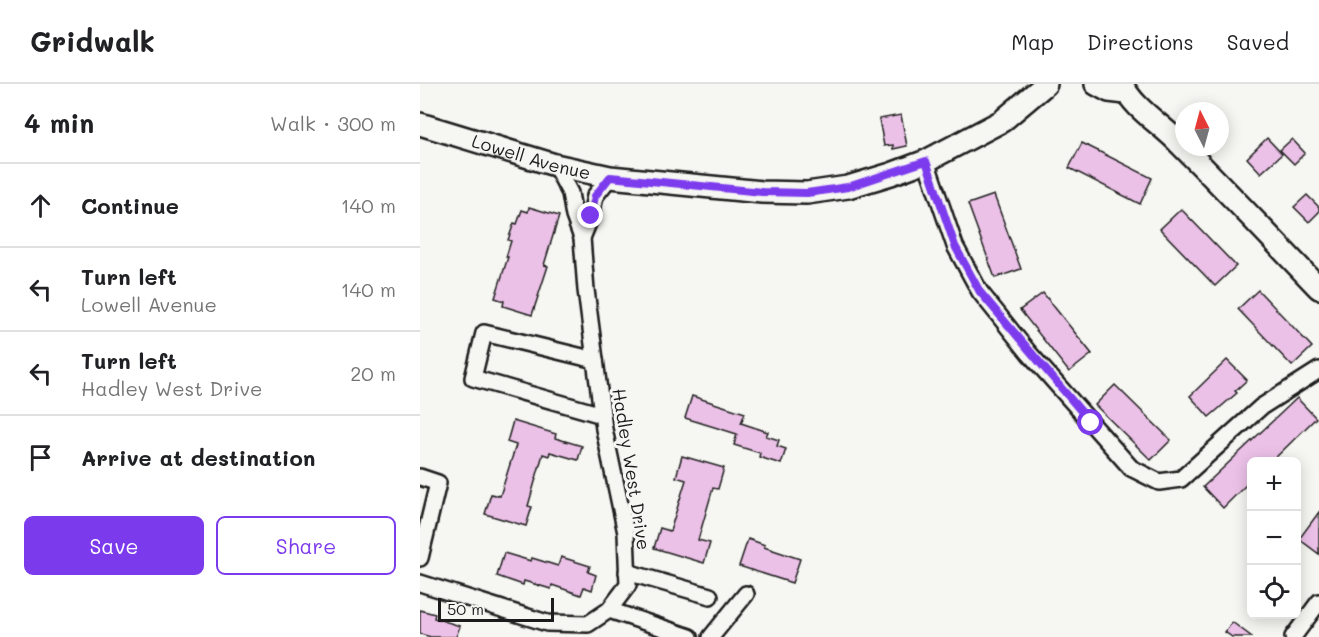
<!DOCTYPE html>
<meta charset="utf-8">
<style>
body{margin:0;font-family:Mali,sans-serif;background:#f2f2f2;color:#202124}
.controls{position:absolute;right:18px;bottom:18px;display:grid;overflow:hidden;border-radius:9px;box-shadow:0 3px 15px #0003}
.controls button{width:54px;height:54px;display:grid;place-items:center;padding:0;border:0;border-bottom:2px solid #e0e0e0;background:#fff;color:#202124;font:30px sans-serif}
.compass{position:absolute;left:755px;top:18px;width:54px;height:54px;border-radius:50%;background:#fff;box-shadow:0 3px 15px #0003;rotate:354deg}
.scale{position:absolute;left:18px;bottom:15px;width:116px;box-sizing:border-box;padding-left:6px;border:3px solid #1c1c1c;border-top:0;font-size:16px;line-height:21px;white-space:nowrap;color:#1c1c1c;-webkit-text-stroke:4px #f6f6f2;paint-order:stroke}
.stop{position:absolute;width:18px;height:18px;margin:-14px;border:4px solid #7c3aed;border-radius:50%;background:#fff}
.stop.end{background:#7c3aed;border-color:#fff;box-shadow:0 2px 6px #0008}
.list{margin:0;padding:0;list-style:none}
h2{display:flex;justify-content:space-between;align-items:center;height:78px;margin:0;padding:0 24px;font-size:26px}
h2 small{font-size:20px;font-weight:400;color:#757577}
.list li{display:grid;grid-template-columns:39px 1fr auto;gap:18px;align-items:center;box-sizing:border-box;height:84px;padding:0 24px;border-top:2px solid #e0e0e0}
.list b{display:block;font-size:22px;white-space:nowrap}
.list p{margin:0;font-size:20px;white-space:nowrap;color:#757577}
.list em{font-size:20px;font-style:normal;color:#757577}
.actions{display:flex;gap:12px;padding:18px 24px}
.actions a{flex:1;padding:14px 0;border:2px solid #7c3aed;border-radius:9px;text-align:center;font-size:21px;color:#7c3aed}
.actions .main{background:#7c3aed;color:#fff}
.icon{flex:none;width:33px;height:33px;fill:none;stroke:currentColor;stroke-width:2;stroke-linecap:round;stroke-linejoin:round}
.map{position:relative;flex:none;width:899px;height:553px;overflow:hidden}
header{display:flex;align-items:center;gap:36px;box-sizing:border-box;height:84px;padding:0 30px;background:#fff;border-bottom:2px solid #e0e0e0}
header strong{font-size:28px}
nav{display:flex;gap:33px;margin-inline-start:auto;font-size:21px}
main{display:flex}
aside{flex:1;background:#fff}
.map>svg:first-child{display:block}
.building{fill:#ecc1e8;stroke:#1c1c1c;stroke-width:1.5}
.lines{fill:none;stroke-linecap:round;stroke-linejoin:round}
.street-casing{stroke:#1c1c1c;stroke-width:20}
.secondary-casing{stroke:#1c1c1c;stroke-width:26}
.street{stroke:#f6f6f2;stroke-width:15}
.secondary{stroke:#f6f6f2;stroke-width:21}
.route{stroke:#7c3aed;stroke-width:8}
.labels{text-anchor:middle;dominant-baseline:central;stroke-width:6;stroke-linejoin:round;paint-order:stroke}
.street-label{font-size:18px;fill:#1c1c1c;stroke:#f6f6f2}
</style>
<header>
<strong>Gridwalk</strong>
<nav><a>Map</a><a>Directions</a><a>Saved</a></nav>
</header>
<main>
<aside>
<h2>4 min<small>Walk · 300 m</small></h2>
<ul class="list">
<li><svg class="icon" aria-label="ahead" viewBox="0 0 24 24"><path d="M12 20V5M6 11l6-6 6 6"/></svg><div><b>Continue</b></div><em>140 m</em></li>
<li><svg class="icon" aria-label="left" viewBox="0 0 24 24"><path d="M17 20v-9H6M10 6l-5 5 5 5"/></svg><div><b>Turn left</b><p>Lowell Avenue</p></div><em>140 m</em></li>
<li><svg class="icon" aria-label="left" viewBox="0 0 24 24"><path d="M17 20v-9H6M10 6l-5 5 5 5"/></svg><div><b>Turn left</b><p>Hadley West Drive</p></div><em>20 m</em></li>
<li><svg class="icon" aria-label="arrive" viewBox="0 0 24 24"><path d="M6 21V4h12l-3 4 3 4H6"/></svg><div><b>Arrive at destination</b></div></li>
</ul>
<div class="actions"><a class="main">Save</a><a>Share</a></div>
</aside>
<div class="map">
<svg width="899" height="553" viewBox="0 0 899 553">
<rect width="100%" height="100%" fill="#f6f6f2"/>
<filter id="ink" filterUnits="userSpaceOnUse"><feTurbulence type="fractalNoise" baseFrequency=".0167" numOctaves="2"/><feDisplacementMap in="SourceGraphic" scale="12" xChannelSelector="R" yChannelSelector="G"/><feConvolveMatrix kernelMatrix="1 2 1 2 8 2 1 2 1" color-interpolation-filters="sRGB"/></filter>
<g filter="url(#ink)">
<!-- building -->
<g class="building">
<path d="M481 31 487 62 473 65V61L464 62 459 35Z"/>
<path d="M847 54 862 70 841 89 827 74Z"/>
<path d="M872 55 885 69 874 80 860 66Z"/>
<path d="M662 59 732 94 720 120 649 84Z"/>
<path d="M574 111 601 185 575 194 548 120Z"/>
<path d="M887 111 899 123V128L889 138 874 123Z"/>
<path d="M109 123 139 132 124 181 128 182 112 231 83 222 84 217 75 214 88 173H86L91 157 88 156 94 139 97 140 102 126 108 128Z"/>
<path d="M761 125 816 182 795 202 740 145Z"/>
<path d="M838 206 892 263 872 282 818 225Z"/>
<path d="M623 209 672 270 649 288 600 226Z"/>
<path d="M807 276 827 296 815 307 817 309 789 333 770 312Z"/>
<path d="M695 301 751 356 731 376 675 321Z"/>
<path d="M272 312 325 329 321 339 348 348 346 352 359 356 357 362 366 365 361 380 339 373 340 369 314 361 317 350 265 334Z"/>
<path d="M877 314 896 334 851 378H831V396L803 424 783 403Z"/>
<path d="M93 337 136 350 135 354 162 362 158 376 130 368 129 372 123 370 108 422 112 423 106 442 65 430 71 410 80 412 96 361 87 358Z"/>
<path d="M262 372 304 384 298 405 293 404 278 456 290 459 284 479 234 464 240 444 250 447 266 396 256 393Z"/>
<path d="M899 428V470L879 455Z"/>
<path d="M328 455 345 461 344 463 380 475 372 499 319 482Z"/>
<path d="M84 469 111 477 112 474 138 482 141 473 170 482 168 488 176 491 172 506 164 503 161 511 132 501 131 505 104 497 103 501 77 492Z"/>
<path d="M0 526 15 530 14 534 40 542 36 553H11L0 550Z"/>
<path d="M812 538 832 553H812L805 548Z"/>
</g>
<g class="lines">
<defs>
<g id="street">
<path d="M506 77 535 162 560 208 609 269 711 384 739 398 761 395 841 323 899 286"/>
<path d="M135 81 150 109 154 132 162 154 171 132 175 112 190 93"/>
<path d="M175 276 64 249 53 294 182 331"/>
<path d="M0 393 18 399 0 474"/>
<path d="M207 488 290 512"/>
<path d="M0 499 127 539 168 540 189 526 208 501 206 449 184 345 166 206 162 154"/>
<path d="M189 526 270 553"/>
<path d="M291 553 326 510"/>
<path d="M873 553 899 518"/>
</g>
<g id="secondary">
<path d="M676 0 689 7 706 9"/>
<path d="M702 0C713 24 741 40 759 59 807 107 853 156 899 204"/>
<path id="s1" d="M0 40 135 81 190 93 342 108 387 109 428 103 471 90 506 77 582 37 626 0"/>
</g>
</defs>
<!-- street casing -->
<use href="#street" class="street-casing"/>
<!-- secondary casing -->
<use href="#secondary" class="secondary-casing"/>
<!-- street -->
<use href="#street" class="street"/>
<!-- secondary -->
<use href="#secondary" class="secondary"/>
</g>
</g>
<g class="lines" filter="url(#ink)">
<!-- route -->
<path class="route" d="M171 132 175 112 190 93 342 108 387 109 428 103 506 77 535 162 560 208 671 339"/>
</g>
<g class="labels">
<!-- street labels -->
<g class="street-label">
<text stroke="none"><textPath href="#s1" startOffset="116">Lowell Avenue</textPath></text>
<text transform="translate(212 385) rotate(81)">Hadley West Drive</text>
</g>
</g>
</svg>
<div class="controls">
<button>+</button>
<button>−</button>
<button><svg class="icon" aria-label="locate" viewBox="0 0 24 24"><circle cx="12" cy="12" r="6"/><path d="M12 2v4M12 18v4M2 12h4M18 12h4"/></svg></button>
</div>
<svg class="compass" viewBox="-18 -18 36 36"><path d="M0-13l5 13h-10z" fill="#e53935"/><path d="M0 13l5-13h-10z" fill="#757577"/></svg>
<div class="scale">50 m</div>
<div class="stop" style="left:671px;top:339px"></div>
<div class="stop end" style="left:171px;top:132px"></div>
</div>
</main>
